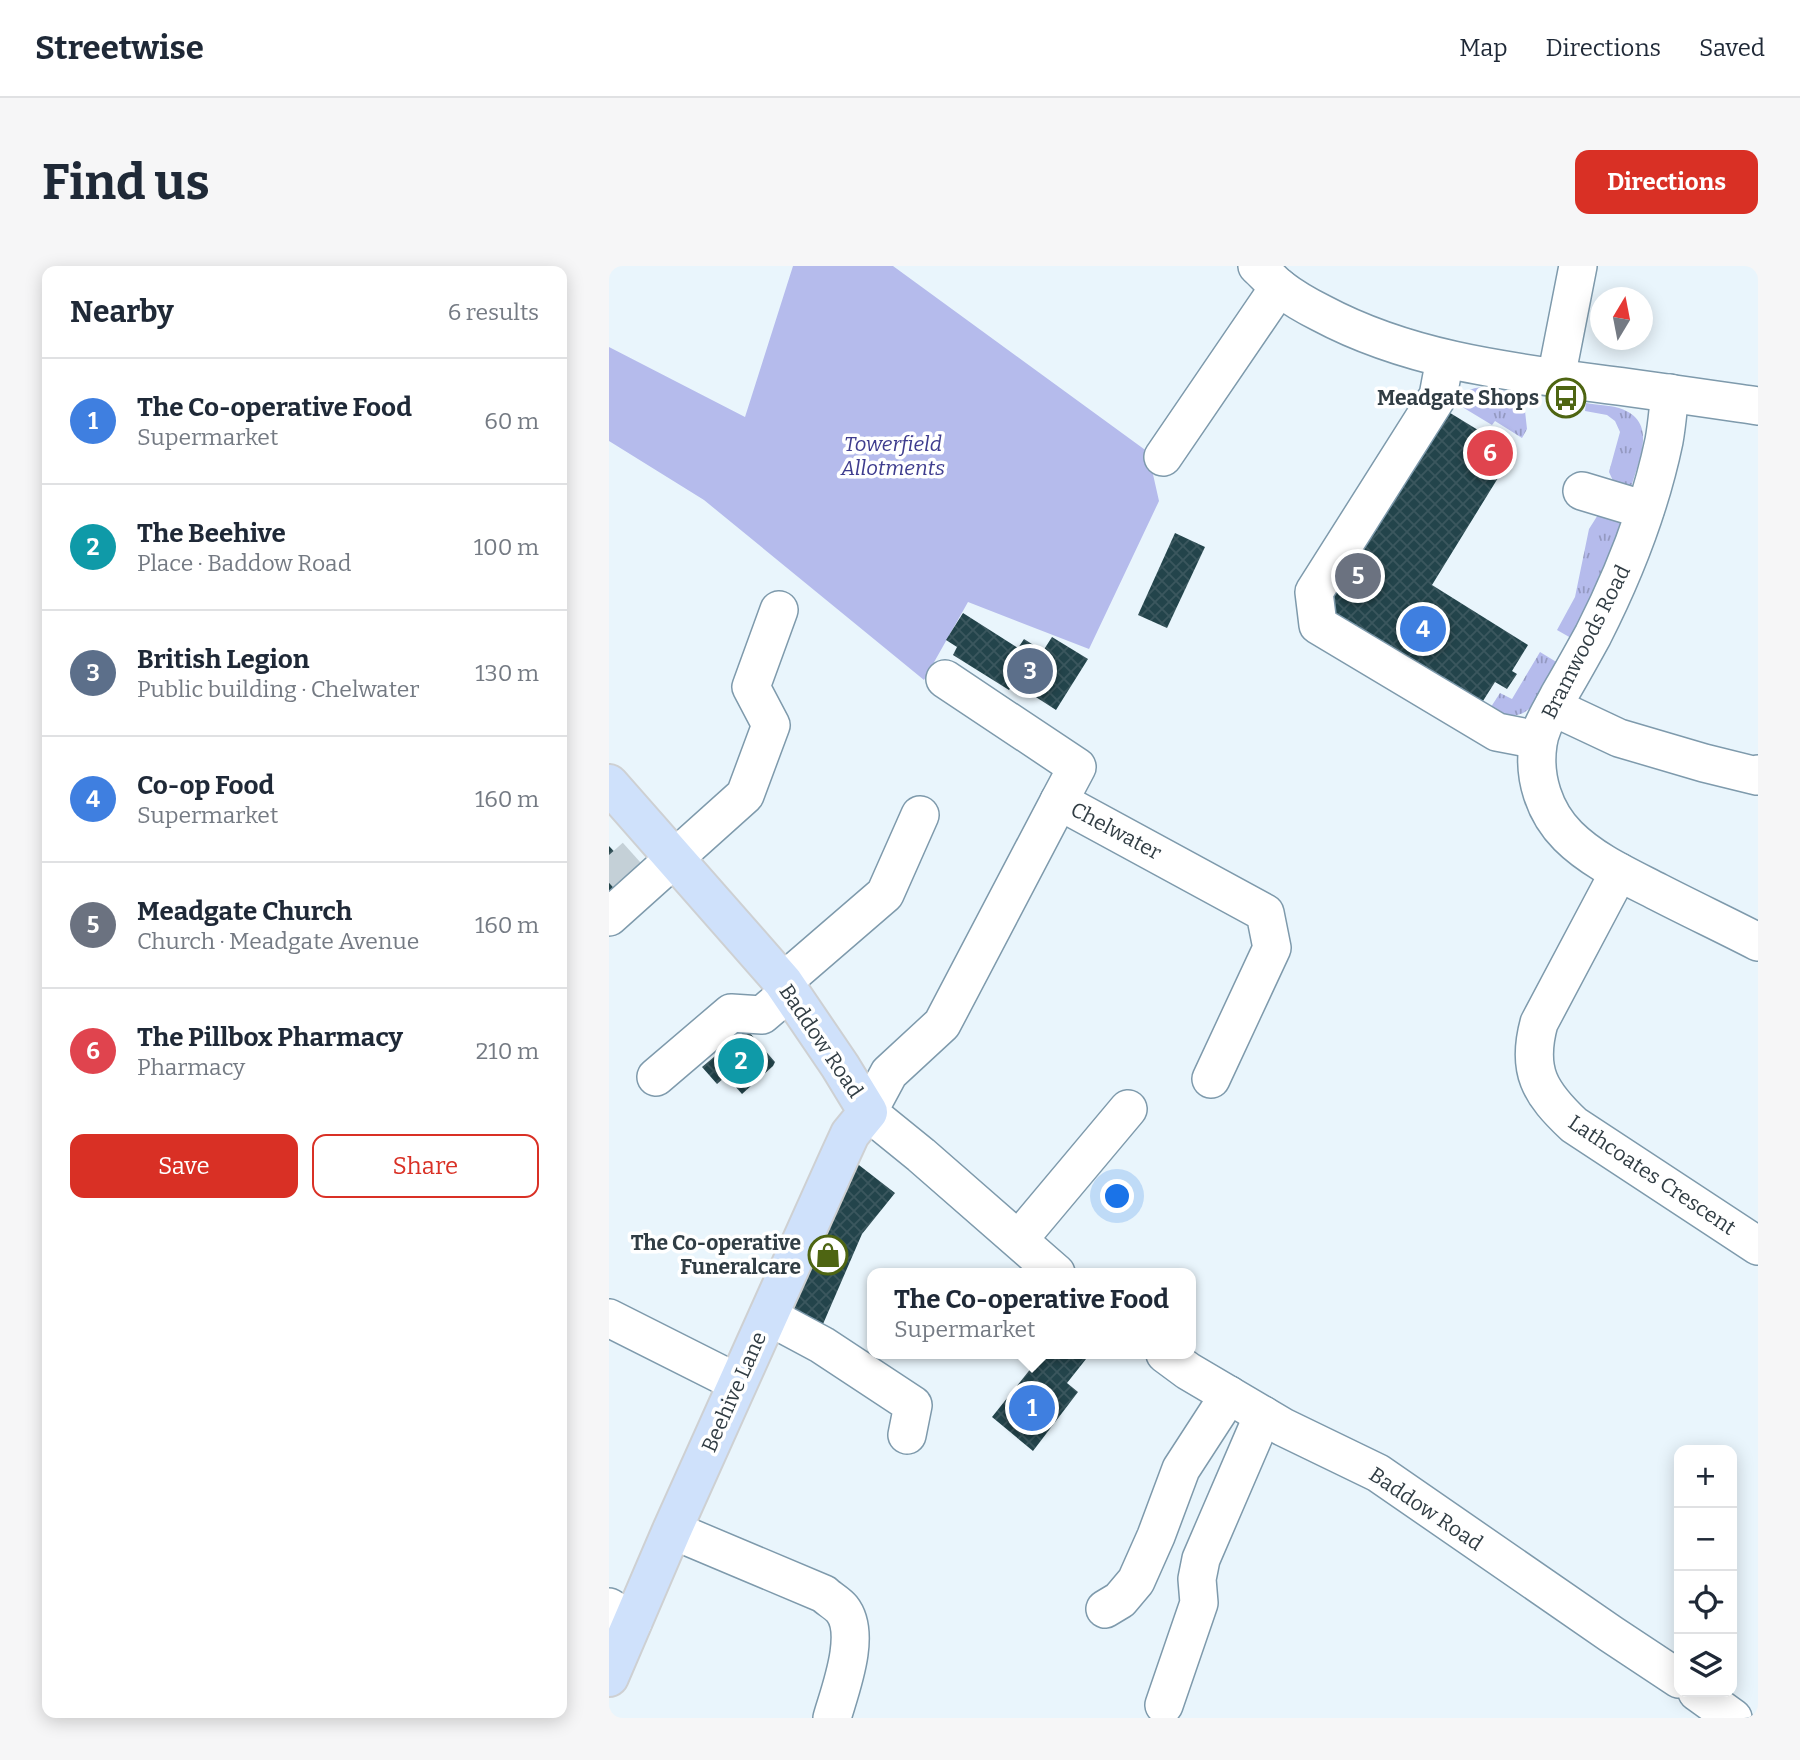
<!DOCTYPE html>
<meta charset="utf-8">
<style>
body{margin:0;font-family:Bitter,serif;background:#f6f6f7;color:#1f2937}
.controls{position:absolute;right:21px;bottom:21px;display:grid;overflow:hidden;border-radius:14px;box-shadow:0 4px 18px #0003}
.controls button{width:63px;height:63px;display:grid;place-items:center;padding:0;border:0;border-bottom:2px solid #e0e1e3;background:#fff;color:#1f2937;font:35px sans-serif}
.compass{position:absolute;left:981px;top:21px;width:63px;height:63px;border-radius:50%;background:#fff;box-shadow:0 4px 18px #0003;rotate:10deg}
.you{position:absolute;left:509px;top:931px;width:24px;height:24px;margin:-18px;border:5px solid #fff;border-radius:50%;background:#1a73e8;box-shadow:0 0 0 10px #1a73e833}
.badge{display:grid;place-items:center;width:46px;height:46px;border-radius:50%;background:#d93025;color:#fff;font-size:23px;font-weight:700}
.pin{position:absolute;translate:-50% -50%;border:4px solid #fff;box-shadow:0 2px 7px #0006}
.popup{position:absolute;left:258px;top:1002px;width:329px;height:91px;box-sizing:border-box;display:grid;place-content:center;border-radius:14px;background:#fff;filter:drop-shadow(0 2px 5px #0005);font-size:23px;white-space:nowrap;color:#747a83}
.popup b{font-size:26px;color:#1f2937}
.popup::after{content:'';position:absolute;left:50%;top:100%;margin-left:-14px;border:14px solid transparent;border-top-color:#fff}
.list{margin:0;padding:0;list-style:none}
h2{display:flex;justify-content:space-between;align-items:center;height:91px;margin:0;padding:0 28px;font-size:30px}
h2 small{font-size:23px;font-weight:400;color:#747a83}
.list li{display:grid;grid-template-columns:46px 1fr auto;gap:21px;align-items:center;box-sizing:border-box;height:126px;padding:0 28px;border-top:2px solid #e0e1e3}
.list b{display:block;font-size:26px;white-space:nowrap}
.list p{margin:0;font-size:23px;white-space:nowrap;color:#747a83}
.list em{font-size:23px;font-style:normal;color:#747a83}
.actions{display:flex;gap:14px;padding:21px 28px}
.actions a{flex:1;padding:16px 0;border:2px solid #d93025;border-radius:14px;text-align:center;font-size:24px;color:#d93025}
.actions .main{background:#d93025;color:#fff}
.icon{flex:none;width:38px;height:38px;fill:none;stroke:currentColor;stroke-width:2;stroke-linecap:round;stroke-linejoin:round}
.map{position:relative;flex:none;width:1149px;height:1452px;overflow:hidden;border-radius:14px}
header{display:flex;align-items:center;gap:42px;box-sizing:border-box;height:98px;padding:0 35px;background:#fff;border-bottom:2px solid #e0e1e3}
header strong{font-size:33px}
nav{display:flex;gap:38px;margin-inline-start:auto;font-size:24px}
.intro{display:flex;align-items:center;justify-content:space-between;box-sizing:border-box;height:168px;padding:0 42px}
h1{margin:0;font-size:49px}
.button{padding:18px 32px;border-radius:14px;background:#d93025;color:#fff;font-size:24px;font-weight:700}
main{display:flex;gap:42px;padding:0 42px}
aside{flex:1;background:#fff;border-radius:14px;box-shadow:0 4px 18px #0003}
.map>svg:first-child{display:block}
.grass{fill:url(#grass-tufts)}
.garden{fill:#b5bbec}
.building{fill:url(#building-cross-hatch)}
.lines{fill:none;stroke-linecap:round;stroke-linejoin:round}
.minor-tunnel{stroke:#c4d0d7;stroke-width:37;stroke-dasharray:37 18;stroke-linecap:butt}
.minor-casing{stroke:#7e9aac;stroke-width:40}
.major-casing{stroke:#ced0d2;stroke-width:42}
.minor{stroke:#fff;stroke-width:37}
.major{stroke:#cfe1fb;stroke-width:38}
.labels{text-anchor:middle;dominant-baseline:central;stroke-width:7;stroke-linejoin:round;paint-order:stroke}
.poi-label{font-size:21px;font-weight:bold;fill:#313d44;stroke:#fff;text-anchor:end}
.park-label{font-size:21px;font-style:italic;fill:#3e3c8e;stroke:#fff}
.street-label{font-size:21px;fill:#313d44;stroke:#fff}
</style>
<header>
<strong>Streetwise</strong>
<nav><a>Map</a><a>Directions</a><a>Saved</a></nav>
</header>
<div class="intro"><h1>Find us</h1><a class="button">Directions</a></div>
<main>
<aside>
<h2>Nearby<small>6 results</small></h2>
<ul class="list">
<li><span class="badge" style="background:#3f7fe0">1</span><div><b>The Co-operative Food</b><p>Supermarket</p></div><em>60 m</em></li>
<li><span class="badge" style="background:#0f9aa8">2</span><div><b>The Beehive</b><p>Place · Baddow Road</p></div><em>100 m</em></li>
<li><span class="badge" style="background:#5c6f8a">3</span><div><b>British Legion</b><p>Public building · Chelwater</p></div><em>130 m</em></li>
<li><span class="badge" style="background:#3f7fe0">4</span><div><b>Co-op Food</b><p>Supermarket</p></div><em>160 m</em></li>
<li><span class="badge" style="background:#6b7280">5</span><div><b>Meadgate Church</b><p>Church · Meadgate Avenue</p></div><em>160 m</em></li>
<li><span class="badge" style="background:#e0444e">6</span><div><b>The Pillbox Pharmacy</b><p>Pharmacy</p></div><em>210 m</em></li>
</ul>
<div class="actions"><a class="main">Save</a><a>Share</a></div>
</aside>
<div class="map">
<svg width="1149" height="1452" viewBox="0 0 1149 1452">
<defs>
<pattern id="grass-tufts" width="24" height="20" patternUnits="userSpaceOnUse" patternTransform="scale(1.75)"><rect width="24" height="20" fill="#b5bbec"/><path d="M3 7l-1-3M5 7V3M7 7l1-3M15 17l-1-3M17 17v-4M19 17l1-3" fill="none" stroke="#9499c1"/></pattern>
<pattern id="building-cross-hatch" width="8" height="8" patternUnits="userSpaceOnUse" patternTransform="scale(1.75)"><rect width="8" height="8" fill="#23444b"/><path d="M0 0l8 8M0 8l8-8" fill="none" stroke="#3b575e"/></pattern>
</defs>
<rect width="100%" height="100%" fill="#e9f5fc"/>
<!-- grass -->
<g class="grass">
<path d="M874 121 918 129 916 145 918 163 913 172 886 155 883 159 845 136C853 126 862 122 874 121Z"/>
<path d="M977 137C988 139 1000 139 1010 142 1050 155 1030 193 1022 222L1005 217 1000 206 1011 166 1006 155 998 149 976 145Z"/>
<path d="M992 244 1015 250C1001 293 983 332 962 372L948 364 966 331 980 263Z"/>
<path d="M931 386 949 397C931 427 923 464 880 444L891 427 903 433Z"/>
</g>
<!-- garden -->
<path class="garden" d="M184 0H284L539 186 550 235 480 383 359 336 315 414 95 234 0 175V81L136 151Z"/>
<!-- building -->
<g class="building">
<path d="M833 142 905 186 823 319 919 379 903 405 908 408 898 423 886 416 867 446 723 356 716 328Z"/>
<path d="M566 267 596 281 558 362 529 349Z"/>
<path d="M354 347 409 382 415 373 434 385 443 371 479 393 447 444 405 417 400 424 344 389 348 381 337 374Z"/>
<path d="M0 580 30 612 0 639Z"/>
<path d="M136 765 140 766 166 796 164 800 133 828 117 810 108 818 93 801Z"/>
<path d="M246 896 286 927 253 968 211 1065 167 1046Z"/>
<path d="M439 1088H481L458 1117 469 1126 424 1185 383 1151 423 1101 426 1104Z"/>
</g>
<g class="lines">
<!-- minor-tunnel -->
<path class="minor-tunnel" d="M0 589 25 617"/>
<defs>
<g id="minor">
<path d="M648 0C656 7 663 16 671 22 684 32 698 40 712 47 796 92 892 105 985 117 1040 124 1094 132 1149 140"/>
<path d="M836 93 829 130 705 326 709 359 888 466 929 474"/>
<path d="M947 112 969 0"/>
<path d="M1061 127C1059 143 1058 159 1055 175 1041 242 1015 308 984 369 973 389 962 409 950 429 942 445 931 460 929 478 924 511 935 546 959 570 984 595 1018 610 1049 626 1082 643 1116 659 1149 676"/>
<path d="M554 191 670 21"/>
<path d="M973 225 1036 244"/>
<path d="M336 413 468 501 450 535"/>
<path d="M944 441 1010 472 1095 497 1148 510 1149 508"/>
<path d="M1010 606 930 757C917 805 931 827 965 859L1149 980"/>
<path d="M0 651 136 529 162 459 142 421 170 344"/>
<path d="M174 716 276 628 311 549"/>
<path d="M47 811 122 747 153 749 180 726"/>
<path d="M410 973 519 843"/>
<path d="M447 1007 312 889 259 846 280 807 333 758 450 535 656 647 663 682 602 813"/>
<path d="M159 1050 213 1079 304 1139 298 1169"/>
<path d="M0 1052 129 1117"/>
<path d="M556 1088 579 1105 674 1161 769 1207 1002 1368 1070 1413"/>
<path d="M63 1264 215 1328C220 1333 228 1337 233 1343 253 1368 231 1424 223 1452"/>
<path d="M0 1341 24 1356"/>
<path d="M496 1343 511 1334 527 1315 547 1270 572 1203 620 1129"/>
<path d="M1088 1426 1124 1452"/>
<path d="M555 1439 590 1337 588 1313 592 1293 654 1149"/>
</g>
<path id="major" d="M0 518 174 716 231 800 259 846 241 868 230 892 63 1264 0 1411"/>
</defs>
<!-- minor casing -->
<use href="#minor" class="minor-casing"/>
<!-- major casing -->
<use href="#major" class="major-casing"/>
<!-- minor -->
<use href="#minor" class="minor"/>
<!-- major -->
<use href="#major" class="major"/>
</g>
<!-- icons -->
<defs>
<symbol id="bus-ring" viewBox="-11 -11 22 22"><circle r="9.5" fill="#fff" stroke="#4e6512" stroke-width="1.5"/><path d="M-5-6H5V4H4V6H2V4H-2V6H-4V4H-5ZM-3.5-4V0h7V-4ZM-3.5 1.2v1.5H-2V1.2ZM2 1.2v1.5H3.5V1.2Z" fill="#4e6512"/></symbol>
<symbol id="shop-ring" viewBox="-11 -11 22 22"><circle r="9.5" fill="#fff" stroke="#4e6512" stroke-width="1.5"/><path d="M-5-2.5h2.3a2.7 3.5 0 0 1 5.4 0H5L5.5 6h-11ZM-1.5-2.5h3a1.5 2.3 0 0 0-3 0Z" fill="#4e6512"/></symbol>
</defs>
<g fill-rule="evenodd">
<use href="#bus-ring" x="935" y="110" width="44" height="44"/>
<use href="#shop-ring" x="197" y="967" width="44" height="44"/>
</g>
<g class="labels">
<!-- poi labels -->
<g class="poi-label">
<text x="930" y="132">Meadgate Shops</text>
<text x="192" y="977">The Co-operative<tspan x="192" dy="24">Funeralcare</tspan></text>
</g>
<!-- park labels -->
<g class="park-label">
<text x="284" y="178">Towerfield<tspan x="284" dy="24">Allotments</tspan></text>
</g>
<!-- street labels -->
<g class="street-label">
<text transform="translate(977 376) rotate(-63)">Bramwoods Road</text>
<text transform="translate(507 565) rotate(28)">Chelwater</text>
<text transform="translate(212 775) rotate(56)">Baddow Road</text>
<text transform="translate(1043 909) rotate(34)">Lathcoates Crescent</text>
<text transform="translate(125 1126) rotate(-66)">Beehive Lane</text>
<text transform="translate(817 1243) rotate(34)">Baddow Road</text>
</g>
</g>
</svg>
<div class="controls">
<button>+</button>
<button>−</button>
<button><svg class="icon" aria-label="locate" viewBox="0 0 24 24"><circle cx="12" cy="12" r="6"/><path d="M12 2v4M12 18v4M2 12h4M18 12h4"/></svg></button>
<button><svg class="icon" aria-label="layers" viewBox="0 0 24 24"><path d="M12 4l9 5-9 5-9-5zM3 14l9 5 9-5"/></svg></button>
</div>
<svg class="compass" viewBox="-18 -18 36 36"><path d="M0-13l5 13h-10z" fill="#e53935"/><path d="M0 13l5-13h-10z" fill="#747a83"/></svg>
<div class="you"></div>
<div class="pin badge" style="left:423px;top:1142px;background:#3f7fe0">1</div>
<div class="popup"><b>The Co-operative Food</b>Supermarket</div>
<div class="pin badge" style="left:132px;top:795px;background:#0f9aa8">2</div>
<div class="pin badge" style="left:421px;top:405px;background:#5c6f8a">3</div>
<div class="pin badge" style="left:814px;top:363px;background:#3f7fe0">4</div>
<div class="pin badge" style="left:749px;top:310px;background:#6b7280">5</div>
<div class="pin badge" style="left:881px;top:187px;background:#e0444e">6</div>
</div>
</main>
